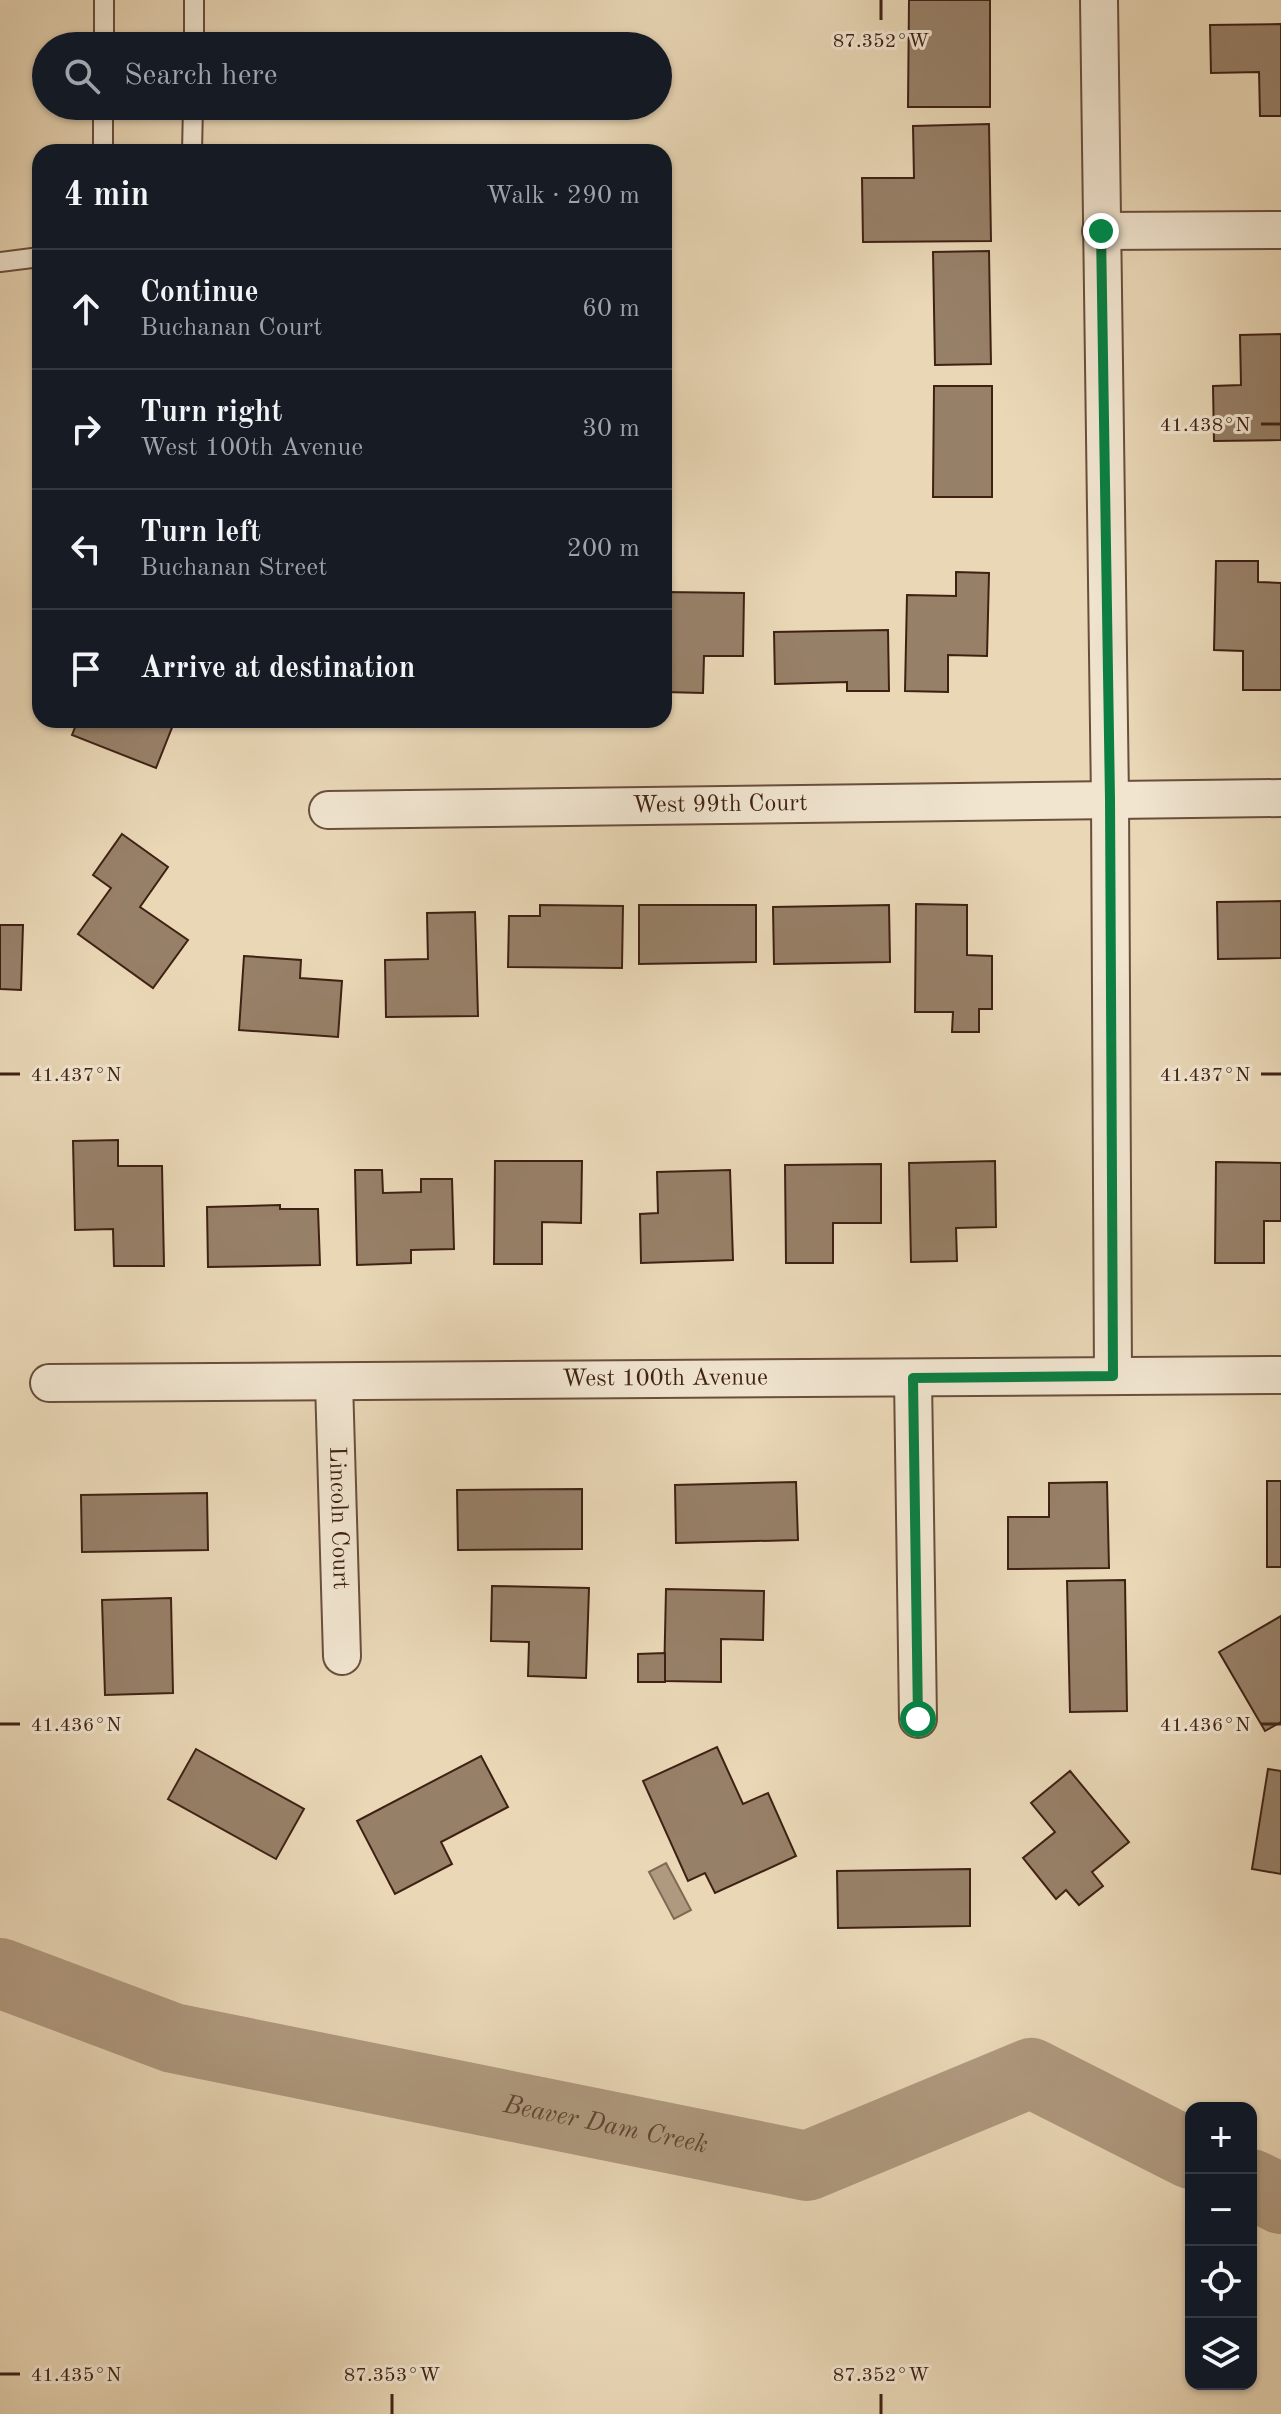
<!DOCTYPE html>
<meta charset="utf-8">
<style>
body{margin:0;font-family:"Old Standard TT",serif;background:#242831;color:#f1f3f6}
.controls{position:absolute;right:24px;bottom:24px;display:grid;overflow:hidden;border-radius:16px;box-shadow:0 2px 6px #0004}
.controls button{width:72px;height:72px;display:grid;place-items:center;padding:0;border:0;border-bottom:2px solid #363941;background:#171b24;color:#f1f3f6;font:40px sans-serif}
.stop{position:absolute;width:24px;height:24px;margin:-18px;border:6px solid #0b8043;border-radius:50%;background:#fff}
.stop.end{background:#0b8043;border-color:#fff;box-shadow:0 2px 8px #0008}
.list{margin:0;padding:0;list-style:none}
h2{display:flex;justify-content:space-between;align-items:center;height:104px;margin:0;padding:0 32px;font-size:34px}
h2 small{font-size:26px;font-weight:400;color:#9ea1a6}
.list li{display:grid;grid-template-columns:52px 1fr auto;gap:24px;align-items:center;box-sizing:border-box;height:120px;padding:0 32px;border-top:2px solid #363941}
.list b{display:block;font-size:30px;white-space:nowrap}
.list p{margin:0;font-size:26px;white-space:nowrap;color:#9ea1a6}
.list em{font-size:26px;font-style:normal;color:#9ea1a6}
.icon{flex:none;width:44px;height:44px;fill:none;stroke:currentColor;stroke-width:2;stroke-linecap:round;stroke-linejoin:round}
.map{position:relative;flex:none;width:1281px;height:2414px;overflow:hidden}
.search{position:absolute;background:#171b24;box-shadow:0 2px 6px #0004;left:32px;top:32px;width:640px;height:88px;display:flex;align-items:center;gap:20px;box-sizing:border-box;padding:0 28px;border-radius:44px;color:#9ea1a6;font-size:30px}
.panel{position:absolute;background:#171b24;box-shadow:0 2px 6px #0004;left:32px;top:144px;width:640px;height:584px;border-radius:24px}
.map>svg:first-child{display:block}
.water{fill:#af997f;stroke:#826954;stroke-width:2}
.lines{fill:none;stroke-linecap:round;stroke-linejoin:round}
.river{stroke:#af997f;stroke-width:70}
.building{fill:#978068;stroke:#3f2114;stroke-width:2}
.service-casing{stroke:#6a4e3c;stroke-width:22}
.minor-casing{stroke:#6a4e3c;stroke-width:40}
.service{stroke:#f1e5d0;stroke-width:18}
.minor{stroke:#f1e5d0;stroke-width:36}
.route{stroke:#0b8043;stroke-width:10}
.ticks{fill:none;stroke:#3f2114;stroke-width:3}
.labels{text-anchor:middle;dominant-baseline:central;stroke-width:6;stroke-linejoin:round;paint-order:stroke}
.street-label{font-size:24px;fill:#3f2114;stroke:#f1e5d0}
.water-label{font-size:26px;font-style:italic;fill:#614534;stroke:#f1e5d0}
.ticks-label{font-size:20px;text-anchor:middle;fill:#3f2114;stroke:#f1e5d0;stroke-width:6;stroke-linejoin:round;paint-order:stroke}
</style>
<div class="map">
<svg width="1281" height="2414" viewBox="0 0 1281 2414">
<rect width="100%" height="100%" fill="#e9d7b6"/>
<filter id="stains"><feTurbulence type="fractalNoise" baseFrequency=".0025" numOctaves="4"/><feColorMatrix values="0 0 0 0 .2 0 0 0 0 .09 0 0 0 0 .02 0 0 0 .5 -.17"/></filter>
<radialGradient id="worn" r=".72"><stop offset=".6" stop-color="#630" stop-opacity="0"/><stop offset="1" stop-color="#630" stop-opacity=".3"/></radialGradient>
<!-- water -->
<path class="water" d="M666 1863 691 1910 674 1919 649 1872Z"/>
<g class="lines">
<!-- river -->
<g class="river">
<path id="s1" d="M0 1973 173 2038 807 2166 1031 2073 1191 2154"/>
<path d="M1251 2184 1281 2199"/>
</g>
</g>
<!-- building -->
<g class="building">
<path d="M909 0H990V107H908Z"/>
<path d="M1281 24V116H1260L1259 72 1211 73 1210 25Z"/>
<path d="M989 124 991 241 863 242 862 178H914L913 126Z"/>
<path d="M989 251 991 364 935 365 933 252Z"/>
<path d="M1281 334V440L1214 441 1213 386 1241 385 1240 335Z"/>
<path d="M934 386H992V497H933Z"/>
<path d="M1216 561H1258V582L1281 583V690H1243V651L1214 650Z"/>
<path d="M956 572 989 573 987 656 948 655V692L905 691 907 595 956 596Z"/>
<path d="M664 592 744 593 743 656H704L703 693 664 692Z"/>
<path d="M888 630 889 691H847V682L775 684 774 632Z"/>
<path d="M78 720H160L173 725 156 768 72 735Z"/>
<path d="M122 834 168 867 140 907 188 940 153 988 78 934 111 888 93 875Z"/>
<path d="M1281 901V958L1218 959 1217 902Z"/>
<path d="M916 904 967 905V955L992 956V1009H979V1032H952L953 1012H915Z"/>
<path d="M540 905 623 906 622 968 508 967 509 916H540Z"/>
<path d="M639 905H756V962L639 964Z"/>
<path d="M889 905 890 962 774 964 773 907Z"/>
<path d="M475 912 478 1016 386 1017 385 960 428 959 427 913Z"/>
<path d="M0 925H23L21 990 0 989Z"/>
<path d="M244 956 301 960 300 978 342 981 338 1037 239 1030Z"/>
<path d="M118 1140V1166H162L164 1266H114L113 1229 75 1230 73 1141Z"/>
<path d="M495 1161H582L581 1223 542 1222V1264H494Z"/>
<path d="M995 1161 996 1227 956 1228 957 1261 911 1262 909 1163Z"/>
<path d="M1216 1162 1281 1163V1221H1264V1263H1215Z"/>
<path d="M881 1164V1223H833V1263H786L785 1165Z"/>
<path d="M355 1170H382L383 1193 421 1192V1179H452L454 1249 411 1250V1263L357 1265Z"/>
<path d="M730 1170 733 1260 641 1263 640 1214 658 1213 657 1172Z"/>
<path d="M280 1205V1209H318L320 1265 208 1267 207 1207Z"/>
<rect x="1267" y="1481" width="14" height="86"/>
<path d="M796 1482 798 1540 676 1543 675 1485Z"/>
<path d="M1107 1482 1109 1568 1008 1569V1517H1049V1483Z"/>
<path d="M582 1489V1549L458 1550 457 1490Z"/>
<path d="M207 1493 208 1550 82 1552 81 1495Z"/>
<path d="M1125 1580 1127 1711 1070 1712 1067 1581Z"/>
<path d="M492 1586 589 1588 586 1678 528 1676 529 1642 491 1641Z"/>
<path d="M666 1589 764 1591 763 1640 721 1639V1682L664 1681Z"/>
<path d="M171 1598 173 1693 105 1695 102 1600Z"/>
<path d="M1281 1616V1722L1265 1731 1219 1652Z"/>
<path d="M665 1653V1682H638V1654Z"/>
<path d="M717 1747 743 1804 768 1793 796 1856 715 1893 705 1873 688 1881 643 1781Z"/>
<path d="M196 1749 304 1809 276 1859 168 1799Z"/>
<path d="M481 1756 508 1807 441 1842 452 1864 395 1894 357 1821Z"/>
<path d="M1268 1769 1281 1771V1874L1252 1869Z"/>
<path d="M1070 1771 1129 1842 1092 1872 1103 1886 1079 1905 1066 1890 1056 1899 1023 1858 1055 1832 1031 1803Z"/>
<path d="M970 1869V1926L838 1928 837 1871Z"/>
</g>
<g class="lines">
<defs>
<g id="service">
<path d="M104 46V0"/>
<path d="M194 46V0"/>
<path d="M103 152V106"/>
<path d="M192 152 193 106"/>
<path d="M0 262 40 257"/>
</g>
<g id="minor">
<path d="M1099 0 1110 799 1113 1376"/>
<path d="M1101 231 1281 230"/>
<path id="s2" d="M328 810 1281 798"/>
<path d="M913 1378 918 1719"/>
<path id="s3" d="M334 1382 342 1656"/>
<path id="s4" d="M49 1383 1281 1375"/>
</g>
</defs>
<!-- service casing -->
<use href="#service" class="service-casing"/>
<!-- minor casing -->
<use href="#minor" class="minor-casing"/>
<!-- service -->
<use href="#service" class="service"/>
<!-- minor -->
<use href="#minor" class="minor"/>
</g>
<g class="lines">
<!-- route -->
<path class="route" d="M918 1719 913 1378 1113 1376 1110 799 1101 231"/>
</g>
<!-- ticks -->
<path class="ticks" d="M881 0V20M1261 424H1281M0 1074H20M1261 1074H1281M0 1724H20M1261 1724H1281M0 2374H20M392 2394V2414M881 2394V2414"/>
<g class="labels">
<!-- street labels -->
<g class="street-label">
<text stroke="none"><textPath href="#s2" startOffset="392">West 99th Court</textPath></text>
<text stroke="none"><textPath href="#s4" startOffset="616">West 100th Avenue</textPath></text>
<text stroke="none"><textPath href="#s3" startOffset="136">Lincoln Court</textPath></text>
</g>
<!-- water labels -->
<g class="water-label">
<text stroke="none"><textPath href="#s1" startOffset="626">Beaver Dam Creek</textPath></text>
</g>
</g>
<g class="ticks-label">
<text x="881" y="47">87.352°W</text>
<text x="1205" y="431">41.438°N</text>
<text x="76" y="1081">41.437°N</text>
<text x="1205" y="1081">41.437°N</text>
<text x="76" y="1731">41.436°N</text>
<text x="1205" y="1731">41.436°N</text>
<text x="76" y="2381">41.435°N</text>
<text x="392" y="2381">87.353°W</text>
<text x="881" y="2381">87.352°W</text>
</g>
<rect width="100%" height="100%" filter="url(#stains)"/>
<rect width="100%" height="100%" fill="url(#worn)"/>
</svg>
<div class="controls">
<button>+</button>
<button>−</button>
<button><svg class="icon" aria-label="locate" viewBox="0 0 24 24"><circle cx="12" cy="12" r="6"/><path d="M12 2v4M12 18v4M2 12h4M18 12h4"/></svg></button>
<button><svg class="icon" aria-label="layers" viewBox="0 0 24 24"><path d="M12 4l9 5-9 5-9-5zM3 14l9 5 9-5"/></svg></button>
</div>
<div class="stop" style="left:918px;top:1719px"></div>
<div class="stop end" style="left:1101px;top:231px"></div>
<div class="search"><svg class="icon" aria-label="search" viewBox="0 0 24 24"><circle cx="10" cy="10" r="6"/><path d="M15 15l6 6"/></svg>Search here</div>
<section class="panel">
<h2>4 min<small>Walk · 290 m</small></h2>
<ul class="list">
<li><svg class="icon" aria-label="ahead" viewBox="0 0 24 24"><path d="M12 20V5M6 11l6-6 6 6"/></svg><div><b>Continue</b><p>Buchanan Court</p></div><em>60 m</em></li>
<li><svg class="icon" aria-label="right" viewBox="0 0 24 24"><path d="M7 20v-9h11M14 6l5 5-5 5"/></svg><div><b>Turn right</b><p>West 100th Avenue</p></div><em>30 m</em></li>
<li><svg class="icon" aria-label="left" viewBox="0 0 24 24"><path d="M17 20v-9H6M10 6l-5 5 5 5"/></svg><div><b>Turn left</b><p>Buchanan Street</p></div><em>200 m</em></li>
<li><svg class="icon" aria-label="arrive" viewBox="0 0 24 24"><path d="M6 21V4h12l-3 4 3 4H6"/></svg><div><b>Arrive at destination</b></div></li>
</ul>
</section>
</div>
